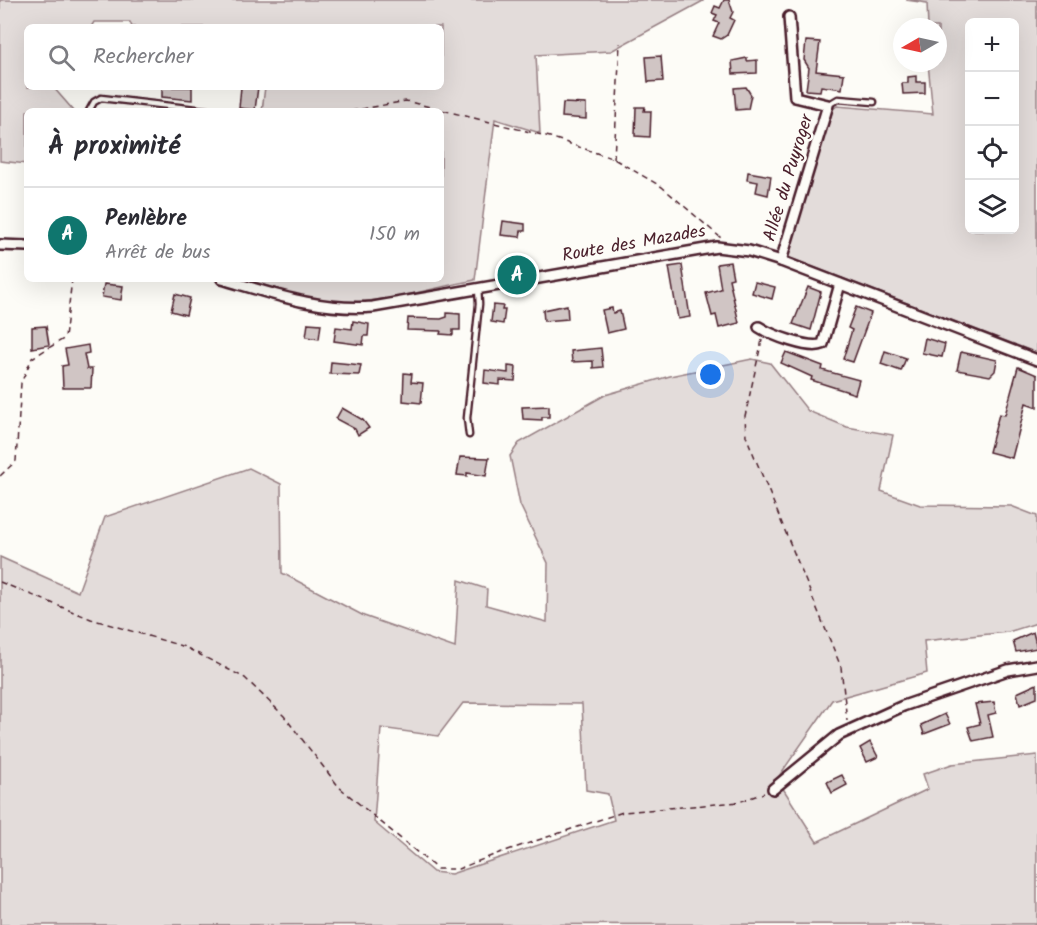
<!DOCTYPE html>
<html lang="fr">
<meta charset="utf-8">
<style>
body{margin:0;font-family:Kalam,sans-serif;background:#f7f7f7;color:#2b2b33}
.controls{position:absolute;right:18px;top:18px;display:grid;overflow:hidden;border-radius:9px;box-shadow:0 6px 24px #0002}
.controls button{width:54px;height:54px;display:grid;place-items:center;padding:0;border:0;border-bottom:2px solid #e1e1e2;background:#fff;color:#2b2b33;font:30px sans-serif}
.compass{position:absolute;left:893px;top:18px;width:54px;height:54px;border-radius:50%;background:#fff;box-shadow:0 6px 24px #0002;rotate:261deg}
.you{position:absolute;left:711px;top:375px;width:21px;height:21px;margin:-15px;border:4px solid #fff;border-radius:50%;background:#1a73e8;box-shadow:0 0 0 9px #1a73e833}
.badge{display:grid;place-items:center;width:39px;height:39px;border-radius:50%;background:#0f766e;color:#fff;font-size:20px;font-weight:700}
.pin{position:absolute;translate:-50% -50%;border:3px solid #fff;box-shadow:0 2px 6px #0006}
.list{margin:0;padding:0;list-style:none}
h2{display:flex;justify-content:space-between;align-items:center;height:78px;margin:0;padding:0 24px;font-size:26px}
h2 small{font-size:20px;font-weight:400;color:#7c7c81}
.list li{display:grid;grid-template-columns:39px 1fr auto;gap:18px;align-items:center;box-sizing:border-box;height:96px;padding:0 24px;border-top:2px solid #e1e1e2}
.list b{display:block;font-size:22px;white-space:nowrap}
.list p{margin:0;font-size:20px;white-space:nowrap;color:#7c7c81}
.list em{font-size:20px;font-style:normal;color:#7c7c81}
.icon{flex:none;width:33px;height:33px;fill:none;stroke:currentColor;stroke-width:2;stroke-linecap:round;stroke-linejoin:round}
.map{position:relative;flex:none;width:1037px;height:925px;overflow:hidden}
.search{position:absolute;background:#fff;box-shadow:0 6px 24px #0002;left:24px;top:24px;width:420px;height:66px;display:flex;align-items:center;gap:15px;box-sizing:border-box;padding:0 21px;border-radius:9px;color:#7c7c81;font-size:22px}
.panel{position:absolute;background:#fff;box-shadow:0 6px 24px #0002;left:24px;top:108px;width:420px;height:174px;border-radius:9px}
.map>svg:first-child{display:block}
.green{fill:#e3dcda;stroke:#967e82;stroke-width:1.5;fill-rule:evenodd}
.building{fill:#d0c5c4;stroke:#4a1f2b;stroke-width:1.5}
.lines{fill:none;stroke-linecap:round;stroke-linejoin:round}
.service-casing{stroke:#4a1f2b;stroke-width:9}
.minor-casing{stroke:#4a1f2b;stroke-width:14}
.path{stroke:#4a1f2b;stroke-width:1.5;stroke-dasharray:6 4.5;stroke-linecap:butt}
.service{stroke:#fdfcf7;stroke-width:4.5}
.minor{stroke:#fdfcf7;stroke-width:9}
.labels{text-anchor:middle;dominant-baseline:central;stroke-width:5;stroke-linejoin:round;paint-order:stroke}
.street-label{font-size:18px;fill:#4a1f2b;stroke:#fdfcf7}
</style>
<div class="map">
<svg width="1037" height="925" viewBox="0 0 1037 925">
<rect width="100%" height="100%" fill="#fdfcf7"/>
<filter id="ink" filterUnits="userSpaceOnUse"><feTurbulence type="fractalNoise" baseFrequency=".0167" numOctaves="2"/><feDisplacementMap in="SourceGraphic" scale="12" xChannelSelector="R" yChannelSelector="G"/><feConvolveMatrix kernelMatrix="1 2 1 2 8 2 1 2 1" color-interpolation-filters="sRGB"/></filter>
<g filter="url(#ink)">
<!-- green -->
<g class="green">
<path d="M0 0H702L703 1 611 51 536 55 540 133 495 119 475 280C431 288 383 304 339 302 307 301 276 288 245 279H441V111H262L265 87H441V27H132L130 22H94L91 27H27V87H53L74 111H27V164L0 161Z"/>
<path d="M906 0H1037V353L787 257 833 109 837 106 933 114 928 63H938V27H928L927 3ZM970 22H1014V230H970Z"/>
<path d="M752 359 770 363 808 411 847 427 893 435 881 491 920 505 1011 506 1037 516V623L1008 632 924 641 927 673 832 700 777 779 817 842 928 789 923 774 952 764 1037 755V924L0 925V557L78 592 105 517 249 468 281 484 282 573 364 616 455 648 459 580 487 589 486 605 547 622 548 563 520 505 510 456 519 443 605 395 670 376ZM463 703 582 704 586 790 608 794 614 820 451 874 433 872 374 822 381 728 438 736Z"/>
</g>
<!-- building -->
<g class="building">
<path d="M724 0H729L733 12 730 18 734 20 727 35 721 39 713 36 719 23 714 21 717 15 712 13 715 6 720 8Z"/>
<path d="M806 41 820 42 816 71 844 74 842 89 821 86 820 91 806 90 809 68 804 60Z"/>
<path d="M661 56 663 81 648 82 646 57Z"/>
<path d="M747 58V61L757 60V73L733 74 732 61Z"/>
<path d="M916 76V82H925V93L903 94 902 83H908V77Z"/>
<path d="M162 87H192V100L162 97Z"/>
<path d="M241 87H258L255 110 239 108Z"/>
<path d="M746 87 751 95 748 109 736 110 734 88Z"/>
<path d="M563 103 586 104V119L562 117Z"/>
<path d="M636 107H645L644 111H651L650 137 635 136Z"/>
<path d="M748 172 771 176 768 195 756 192 758 182 747 180Z"/>
<path d="M503 221 525 224V231H521L520 237 501 235Z"/>
<path d="M730 262 733 278 729 279 739 323 719 328 716 315 712 316 706 293 721 289 717 264Z"/>
<path d="M682 265 690 317 678 319 669 267Z"/>
<path d="M755 282 775 287 772 299 752 293Z"/>
<path d="M104 284 123 286 121 300 102 297Z"/>
<path d="M808 287 821 292 811 330 793 324Z"/>
<path d="M175 294 190 298 186 315 171 311Z"/>
<path d="M493 305 503 306 502 310H505L503 324 491 322Z"/>
<path d="M567 305 568 319 544 321 543 310Z"/>
<path d="M856 307 871 313 853 362 843 359 852 330 848 328Z"/>
<path d="M612 308 613 313 620 311 624 329 607 333 602 310Z"/>
<path d="M447 313 460 314V330H453V335L440 334 441 331 407 330 408 318 441 319 447 317Z"/>
<path d="M353 321 369 324 368 336H364L363 345 334 341 336 327 352 329Z"/>
<path d="M308 323 321 324 319 339 306 337Z"/>
<path d="M46 326 49 345 32 348V327Z"/>
<path d="M925 338 945 344 942 357 922 353Z"/>
<path d="M88 345 89 353 84 354 87 369H92L91 388H63L62 366 68 365 65 349Z"/>
<path d="M601 348 603 367 593 368V361L572 362 571 351Z"/>
<path d="M885 351 906 358 901 371 881 364Z"/>
<path d="M786 352 823 366 822 370 859 380 855 394 811 380 812 377 781 363Z"/>
<path d="M961 352 997 360 995 371 990 376 957 370Z"/>
<path d="M331 362 361 365 359 375 330 374Z"/>
<path d="M508 366 516 367 515 381 500 380V385L484 383 485 370 508 373Z"/>
<path d="M1018 367 1037 375V407L1026 403 1012 458 989 452 999 414 1005 415Z"/>
<path d="M404 373 412 374 411 382 423 383 421 403 403 401Z"/>
<path d="M549 406V417H542V420L523 419 522 407Z"/>
<path d="M342 408 363 420 369 428 358 435 355 429 336 419Z"/>
<path d="M460 457 489 458 486 476 467 473V476L457 475Z"/>
<path d="M1033 632 1037 648 1016 652 1013 641Z"/>
<path d="M1037 684V698L1020 705 1017 693Z"/>
<path d="M994 702 996 713 988 715 993 737 973 741 968 727 980 724 975 704Z"/>
<path d="M945 714 950 724 924 734 921 725Z"/>
<path d="M870 742 878 757 867 762 860 748Z"/>
<path d="M842 775 847 785 832 793 827 782Z"/>
</g>
<g class="lines">
<defs>
<g id="service">
<path d="M828 105 838 99 874 102"/>
<path d="M89 111 94 102 101 98 213 111"/>
<path d="M469 435 467 418 479 304 478 287"/>
</g>
<g id="minor">
<path d="M0 245 27 246"/>
<path d="M781 261 828 105 795 97 789 17"/>
<path d="M222 279C273 294 319 311 373 307L717 247 749 251 781 261 1037 360"/>
<path d="M759 327C771 335 810 350 823 344L840 284"/>
<path d="M773 789 839 735 903 706 1008 670 1037 665"/>
</g>
</defs>
<!-- service casing -->
<use href="#service" class="service-casing"/>
<!-- minor casing -->
<use href="#minor" class="minor-casing"/>
<!-- path -->
<g class="path">
<path d="M351 111 406 101 550 137 614 159 662 187 721 238"/>
<path d="M614 159 620 43"/>
<path d="M762 340 745 416 746 436 841 667 847 721"/>
<path d="M0 476 16 461 21 383 32 358 65 338 72 279"/>
<path d="M0 582 91 619 185 647 245 678 284 716 339 787 437 869H458L499 853 623 812 739 802 764 793"/>
</g>
<!-- service -->
<use href="#service" class="service"/>
<!-- minor -->
<use href="#minor" class="minor"/>
</g>
</g>
<g class="labels">
<!-- street labels -->
<g class="street-label">
<text transform="translate(789 178) rotate(-73)">Allée du Puyroger</text>
<text transform="translate(634 244) rotate(-10)">Route des Mazades</text>
</g>
</g>
</svg>
<div class="controls">
<button>+</button>
<button>−</button>
<button><svg class="icon" aria-label="locate" viewBox="0 0 24 24"><circle cx="12" cy="12" r="6"/><path d="M12 2v4M12 18v4M2 12h4M18 12h4"/></svg></button>
<button><svg class="icon" aria-label="layers" viewBox="0 0 24 24"><path d="M12 4l9 5-9 5-9-5zM3 14l9 5 9-5"/></svg></button>
</div>
<svg class="compass" viewBox="-18 -18 36 36"><path d="M0-13l5 13h-10z" fill="#e53935"/><path d="M0 13l5-13h-10z" fill="#7c7c81"/></svg>
<div class="you"></div>
<div class="pin badge" style="left:517px;top:275px">A</div>
<div class="search"><svg class="icon" aria-label="search" viewBox="0 0 24 24"><circle cx="10" cy="10" r="6"/><path d="M15 15l6 6"/></svg>Rechercher</div>
<section class="panel">
<h2>À proximité<small></small></h2>
<ul class="list">
<li><span class="badge">A</span><div><b>Penlèbre</b><p>Arrêt de bus</p></div><em>150 m</em></li>
</ul>
</section>
</div>
